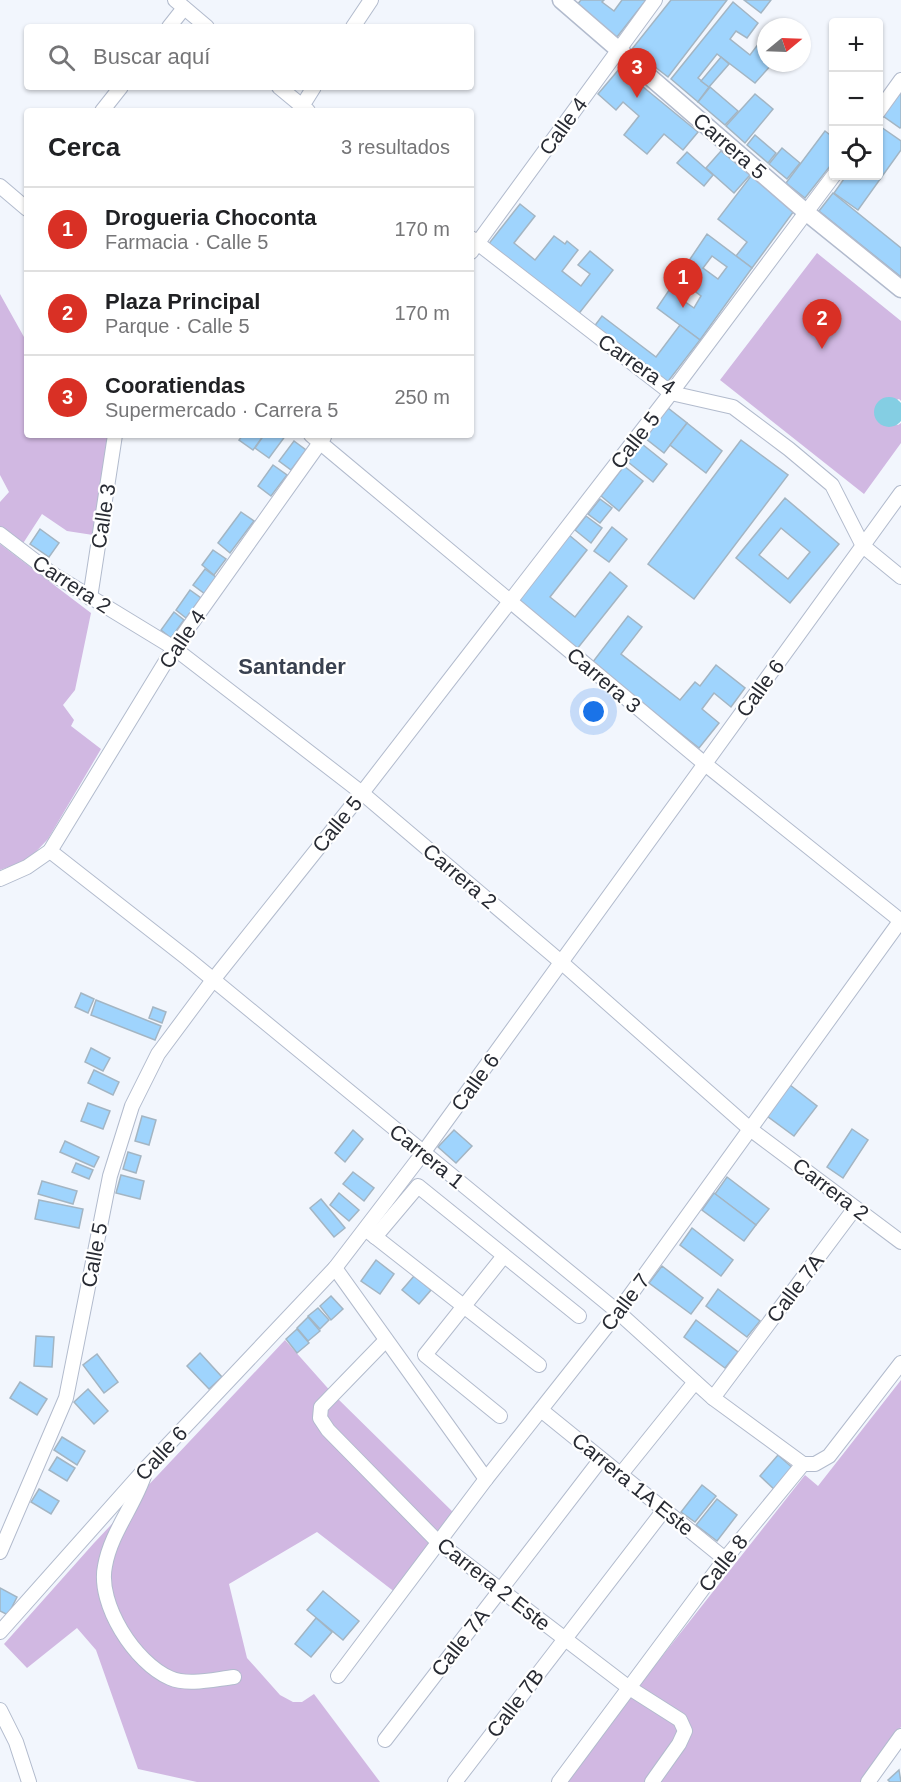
<!DOCTYPE html>
<html lang="es">
<meta charset="utf-8">
<style>
body{margin:0;font-family:Arial,sans-serif;background:#f2f2f2;color:#202124}
.controls{position:absolute;right:18px;top:18px;display:grid;overflow:hidden;border-radius:6px;box-shadow:0 2px 4px #0004}
.controls button{width:54px;height:54px;display:grid;place-items:center;padding:0;border:0;border-bottom:2px solid #e0e0e0;background:#fff;color:#202124;font:30px sans-serif}
.compass{position:absolute;left:757px;top:18px;width:54px;height:54px;border-radius:50%;background:#fff;box-shadow:0 2px 4px #0004;rotate:71deg}
.you{position:absolute;left:594px;top:712px;width:21px;height:21px;margin:-15px;border:4px solid #fff;border-radius:50%;background:#1a73e8;box-shadow:0 0 0 9px #1a73e833}
.badge{display:grid;place-items:center;width:39px;height:39px;border-radius:50%;background:#d93025;color:#fff;font-size:20px;font-weight:700}
.pin{position:absolute;translate:-50% -50px;filter:drop-shadow(0 2px 3px #0008)}
.pin::after{content:'';position:absolute;top:32px;width:21px;height:18px;background:inherit;clip-path:polygon(0 0,100% 0,50% 100%)}
.list{margin:0;padding:0;list-style:none}
h2{display:flex;justify-content:space-between;align-items:center;height:78px;margin:0;padding:0 24px;font-size:26px}
h2 small{font-size:20px;font-weight:400;color:#757577}
.list li{display:grid;grid-template-columns:39px 1fr auto;gap:18px;align-items:center;box-sizing:border-box;height:84px;padding:0 24px;border-top:2px solid #e0e0e0}
.list b{display:block;font-size:22px;white-space:nowrap}
.list p{margin:0;font-size:20px;white-space:nowrap;color:#757577}
.list em{font-size:20px;font-style:normal;color:#757577}
.icon{flex:none;width:33px;height:33px;fill:none;stroke:currentColor;stroke-width:2;stroke-linecap:round;stroke-linejoin:round}
.map{position:relative;flex:none;width:901px;height:1782px;overflow:hidden}
.search{position:absolute;background:#fff;box-shadow:0 2px 4px #0004;left:24px;top:24px;width:450px;height:66px;display:flex;align-items:center;gap:15px;box-sizing:border-box;padding:0 21px;border-radius:6px;color:#757577;font-size:22px}
.panel{position:absolute;background:#fff;box-shadow:0 2px 4px #0004;left:24px;top:108px;width:450px;height:330px;border-radius:6px}
.map>svg:first-child{display:block}
.green{fill:#d1b8e2}
.water{fill:#84cee3}
.building{fill:#9fd4fd;stroke:#a3b5c3;stroke-width:1.5;fill-rule:evenodd}
.lines{fill:none;stroke-linecap:round;stroke-linejoin:round}
.minor-casing{stroke:#b2bbcd;stroke-width:16}
.tertiary-casing{stroke:#b2bbcd;stroke-width:19}
.minor{stroke:#fff;stroke-width:14}
.tertiary{stroke:#fff;stroke-width:16}
.labels{text-anchor:middle;dominant-baseline:central;stroke-width:4.5;stroke-linejoin:round;paint-order:stroke}
.street-label{font-size:21px;fill:#282b33;stroke:#fff}
.neighbourhood-label{font-size:22px;font-weight:bold;fill:#394150;stroke:#fff}
</style>
<div class="map">
<svg width="901" height="1782" viewBox="0 0 901 1782">
<rect width="100%" height="100%" fill="#f2f6fd"/>
<!-- green -->
<g class="green">
<path d="M817 253 901 321V401L899 399 875 408 876 419 898 425 901 423V443L864 494 720 380Z"/>
<path d="M0 294 24 337H27V435H109L93 535 67 531 42 514 22 545 0 528V502L9 492 0 475Z"/>
<path d="M0 544 91 613 75 690 63 705 74 720 71 726 101 749 48 839 28 860 0 870Z"/>
<path d="M285 1340 333 1394 457 1516 396 1593 317 1532 229 1584 247 1658 280 1695 293 1702H302L314 1694 380 1782H197L138 1769 96 1650 77 1628 27 1668 4 1644 94 1543Z"/>
<path d="M901 1380V1727L863 1782H563L805 1475 818 1486Z"/>
</g>
<!-- water -->
<circle class="water" cx="889" cy="412" r="15"/>
<!-- building -->
<g class="building">
<path d="M581 0H604L602 2 614 11 622 0H646L617 37 576 6Z"/>
<path d="M671 0H727L668 77 632 49Z"/>
<path d="M744 0H771L761 13Z"/>
<path d="M733 2 758 23 747 38 736 31 730 39 750 55 759 43 766 49V63H773L755 83 717 54 698 78 709 87 698 102 671 79Z"/>
<path d="M721 57 729 64 709 87 701 81Z"/>
<path d="M620 68 698 132 683 150 664 134 647 154 624 135 639 116 623 102 616 110 598 94Z"/>
<path d="M710 87 738 111 725 125 698 102Z"/>
<path d="M901 92V127L900 128 883 116Z"/>
<path d="M755 94 773 109 745 143 726 126Z"/>
<path d="M881 127 901 141V150L858 210 834 193 846 176H878V130Z"/>
<path d="M825 131 834 138V161L805 198 786 183Z"/>
<path d="M755 135 776 153 768 163 747 145Z"/>
<path d="M782 148 800 163 787 179 769 164Z"/>
<path d="M721 151 750 175 734 193 706 168Z"/>
<path d="M687 152 713 175 704 186 677 163Z"/>
<path d="M751 176 794 211 752 268 736 256 747 242 718 219Z"/>
<path d="M833 193 901 248V277L819 211Z"/>
<path d="M520 204 535 216 514 243 535 260 554 236 565 244 567 241 578 250 562 271 581 286 590 274 578 265 590 251 613 270 577 316 487 246Z"/>
<path d="M707 234 752 268 700 340 657 308ZM712 256 727 267 718 279 703 268ZM689 287 701 296 694 308 681 299Z"/>
<path d="M602 316 656 357 680 325 700 340 666 384 593 328Z"/>
<path d="M668 408 687 423 664 453 645 438Z"/>
<path d="M687 423 722 451 706 473 670 445Z"/>
<path d="M243 435H264L253 450 239 440Z"/>
<path d="M264 435H286L269 458 255 448Z"/>
<path d="M741 440 788 475 694 599 648 564Z"/>
<path d="M294 441 306 450 291 470 279 461Z"/>
<path d="M642 444 667 464 653 482 628 462Z"/>
<path d="M273 465 287 475 271 496 258 486Z"/>
<path d="M624 466 643 481 619 511 601 496Z"/>
<path d="M785 498 839 544 790 603 736 558ZM781 528 810 552 788 579 759 555Z"/>
<path d="M600 499 612 508 600 523 588 514Z"/>
<path d="M241 512 254 521 230 553 218 543Z"/>
<path d="M586 516 602 528 591 543 575 530Z"/>
<path d="M612 527 627 539 609 562 594 551Z"/>
<path d="M40 529 59 543 49 557 30 544Z"/>
<path d="M569 535 587 550 550 597 575 617 610 572 627 586 577 649 517 601Z"/>
<path d="M213 550 226 559 214 575 202 565Z"/>
<path d="M205 569 217 578 205 594 193 585Z"/>
<path d="M190 590 201 598 186 618 176 610Z"/>
<path d="M174 612 184 620 171 638 161 630Z"/>
<path d="M628 616 642 627 621 654 680 700 695 682 700 686 716 665 745 688 731 707 714 693 702 709 719 723 699 748 592 663Z"/>
<path d="M81 993 94 999 88 1013 75 1007Z"/>
<path d="M96 1000 161 1026 155 1040 91 1015Z"/>
<path d="M153 1007 166 1012 162 1023 149 1018Z"/>
<path d="M91 1048 110 1058 103 1071 85 1062Z"/>
<path d="M94 1070 119 1082 113 1095 88 1083Z"/>
<path d="M790 1085 817 1106 794 1136 767 1116Z"/>
<path d="M88 1103 110 1111 103 1129 81 1121Z"/>
<path d="M142 1116 156 1120 149 1145 135 1141Z"/>
<path d="M852 1129 868 1140 843 1178 827 1167Z"/>
<path d="M353 1130 363 1139 345 1162 335 1153Z"/>
<path d="M454 1130 472 1146 456 1163 438 1147Z"/>
<path d="M65 1141 99 1157 94 1167 60 1152Z"/>
<path d="M128 1152 141 1156 136 1173 123 1169Z"/>
<path d="M76 1163 93 1170 89 1179 72 1172Z"/>
<path d="M353 1172 374 1188 364 1201 343 1184Z"/>
<path d="M121 1175 144 1181 140 1199 116 1193Z"/>
<path d="M727 1177 769 1209 756 1225 715 1194Z"/>
<path d="M42 1181 77 1191 73 1204 38 1194Z"/>
<path d="M339 1193 359 1210 349 1221 330 1205Z"/>
<path d="M714 1193 756 1225 744 1241 702 1210Z"/>
<path d="M321 1199 345 1228 334 1237 310 1208Z"/>
<path d="M39 1200 83 1209 79 1228 35 1219Z"/>
<path d="M692 1228 733 1260 721 1276 680 1245Z"/>
<path d="M376 1260 394 1274 380 1294 361 1281Z"/>
<path d="M662 1266 703 1298 691 1314 649 1283Z"/>
<path d="M414 1276 431 1290 419 1304 402 1290Z"/>
<path d="M718 1289 760 1321 747 1337 706 1306Z"/>
<path d="M331 1296 343 1309 331 1320 320 1306Z"/>
<path d="M318 1308 329 1320 320 1329 308 1316Z"/>
<path d="M308 1317 320 1331 308 1341 297 1328Z"/>
<path d="M696 1320 738 1352 725 1368 684 1337Z"/>
<path d="M297 1329 309 1343 297 1353 286 1339Z"/>
<path d="M36 1336 54 1337 52 1367 34 1366Z"/>
<path d="M200 1353 222 1377 209 1389 187 1366Z"/>
<path d="M97 1354 118 1382 104 1393 83 1365Z"/>
<path d="M20 1382 47 1399 37 1415 10 1398Z"/>
<path d="M88 1389 108 1411 94 1424 74 1402Z"/>
<path d="M62 1437 85 1451 77 1465 54 1450Z"/>
<path d="M778 1455 795 1470 776 1491 760 1476Z"/>
<path d="M57 1457 75 1468 67 1481 49 1470Z"/>
<path d="M702 1485 716 1496 695 1522 681 1512Z"/>
<path d="M39 1489 59 1501 51 1514 31 1502Z"/>
<path d="M717 1499 737 1515 717 1541 696 1525Z"/>
<path d="M0 1588 17 1597 8 1615 0 1611Z"/>
<path d="M323 1591 359 1621 343 1640 307 1610Z"/>
<path d="M316 1618 332 1632 311 1657 295 1644Z"/>
<path d="M899 1770 901 1782H890L888 1780Z"/>
</g>
<g class="lines">
<defs>
<g id="minor">
<path d="M175 0 207 27"/>
<path d="M169 27 184 8"/>
<path d="M353 27 371 0"/>
<path d="M279 87 308 111"/>
<path d="M102 111 121 87"/>
<path d="M299 111 314 87"/>
<path d="M878 112 901 80"/>
<path d="M0 186 27 209"/>
<path d="M471 238 671 393 733 407 789 449 832 485 863 546 901 577"/>
<path d="M471 252 655 0"/>
<path d="M311 435 705 764 901 921"/>
<path d="M0 534 51 573 174 648 362 793 561 962 750 1129 901 1242"/>
<path d="M90 598 115 435"/>
<path d="M50 851 188 959 618 1312 713 1398 803 1464"/>
<path d="M0 879 27 867 50 851 174 648 324 437"/>
<path d="M369 1232 539 1365"/>
<path d="M375 1237 418 1186 579 1316"/>
<path d="M335 1268 486 1479"/>
<path d="M386 1340 321 1407 320 1418 328 1430 438 1542 628 1687 680 1720 685 1731 679 1744 652 1782"/>
<path d="M713 1398 855 1208"/>
<path d="M541 1410 725 1559"/>
<path d="M500 1416 425 1355 503 1257"/>
<path d="M803 1464H815L829 1456 901 1363"/>
<path d="M145 1473C135 1505 111 1532 105 1566 97 1604 135 1663 170 1678 188 1686 215 1679 234 1677"/>
<path d="M621 1474 695 1382"/>
<path d="M0 1552 66 1398 110 1176 132 1106 158 1054 213 980 362 793 671 393 834 175"/>
<path d="M0 1632 146 1468 335 1268 423 1153 901 493"/>
<path d="M338 1676 486 1479 618 1312 901 920"/>
<path d="M0 1710 16 1742 29 1782"/>
<path d="M385 1740 601 1459"/>
<path d="M455 1782 664 1510"/>
<path d="M559 1782 725 1559 803 1464"/>
<path d="M868 1782 901 1736"/>
</g>
<path id="tertiary" d="M561 0 807 213 901 289"/>
</defs>
<!-- minor casing -->
<use href="#minor" class="minor-casing"/>
<!-- tertiary casing -->
<use href="#tertiary" class="tertiary-casing"/>
<!-- minor -->
<use href="#minor" class="minor"/>
<!-- tertiary -->
<use href="#tertiary" class="tertiary"/>
</g>
<g class="labels">
<!-- street labels -->
<g class="street-label">
<text transform="translate(563 126) rotate(-54)">Calle 4</text>
<text transform="translate(730 146) rotate(41)">Carrera 5</text>
<text transform="translate(637 364) rotate(35)">Carrera 4</text>
<text transform="translate(635 440) rotate(-52)">Calle 5</text>
<text transform="translate(103 516) rotate(-81)">Calle 3</text>
<text transform="translate(72 584) rotate(33)">Carrera 2</text>
<text transform="translate(182 639) rotate(-56)">Calle 4</text>
<text transform="translate(604 680) rotate(40)">Carrera 3</text>
<text transform="translate(760 688) rotate(-54)">Calle 6</text>
<text transform="translate(337 824) rotate(-51)">Calle 5</text>
<text transform="translate(460 876) rotate(40)">Carrera 2</text>
<text transform="translate(475 1082) rotate(-54)">Calle 6</text>
<text transform="translate(427 1156) rotate(39)">Carrera 1</text>
<text transform="translate(831 1189) rotate(37)">Carrera 2</text>
<text transform="translate(94 1255) rotate(-79)">Calle 5</text>
<text transform="translate(795 1288) rotate(-53)">Calle 7A</text>
<text transform="translate(625 1302) rotate(-53)">Calle 7</text>
<text transform="translate(161 1453) rotate(-47)">Calle 6</text>
<text transform="translate(633 1484) rotate(39)">Carrera 1A Este</text>
<text transform="translate(723 1563) rotate(-52)">Calle 8</text>
<text transform="translate(494 1584) rotate(38)">Carrera 2 Este</text>
<text transform="translate(460 1642) rotate(-52)">Calle 7A</text>
<text transform="translate(515 1703) rotate(-53)">Calle 7B</text>
</g>
<!-- neighbourhood labels -->
<g class="neighbourhood-label">
<text x="292" y="666">Santander</text>
</g>
</g>
</svg>
<div class="controls">
<button>+</button>
<button>−</button>
<button><svg class="icon" aria-label="locate" viewBox="0 0 24 24"><circle cx="12" cy="12" r="6"/><path d="M12 2v4M12 18v4M2 12h4M18 12h4"/></svg></button>
</div>
<svg class="compass" viewBox="-18 -18 36 36"><path d="M0-13l5 13h-10z" fill="#e53935"/><path d="M0 13l5-13h-10z" fill="#757577"/></svg>
<div class="you"></div>
<div class="pin badge" style="left:683px;top:308px">1</div>
<div class="pin badge" style="left:822px;top:349px">2</div>
<div class="pin badge" style="left:637px;top:98px">3</div>
<div class="search"><svg class="icon" aria-label="search" viewBox="0 0 24 24"><circle cx="10" cy="10" r="6"/><path d="M15 15l6 6"/></svg>Buscar aquí</div>
<section class="panel">
<h2>Cerca<small>3 resultados</small></h2>
<ul class="list">
<li><span class="badge">1</span><div><b>Drogueria Choconta</b><p>Farmacia · Calle 5</p></div><em>170 m</em></li>
<li><span class="badge">2</span><div><b>Plaza Principal</b><p>Parque · Calle 5</p></div><em>170 m</em></li>
<li><span class="badge">3</span><div><b>Cooratiendas</b><p>Supermercado · Carrera 5</p></div><em>250 m</em></li>
</ul>
</section>
</div>
